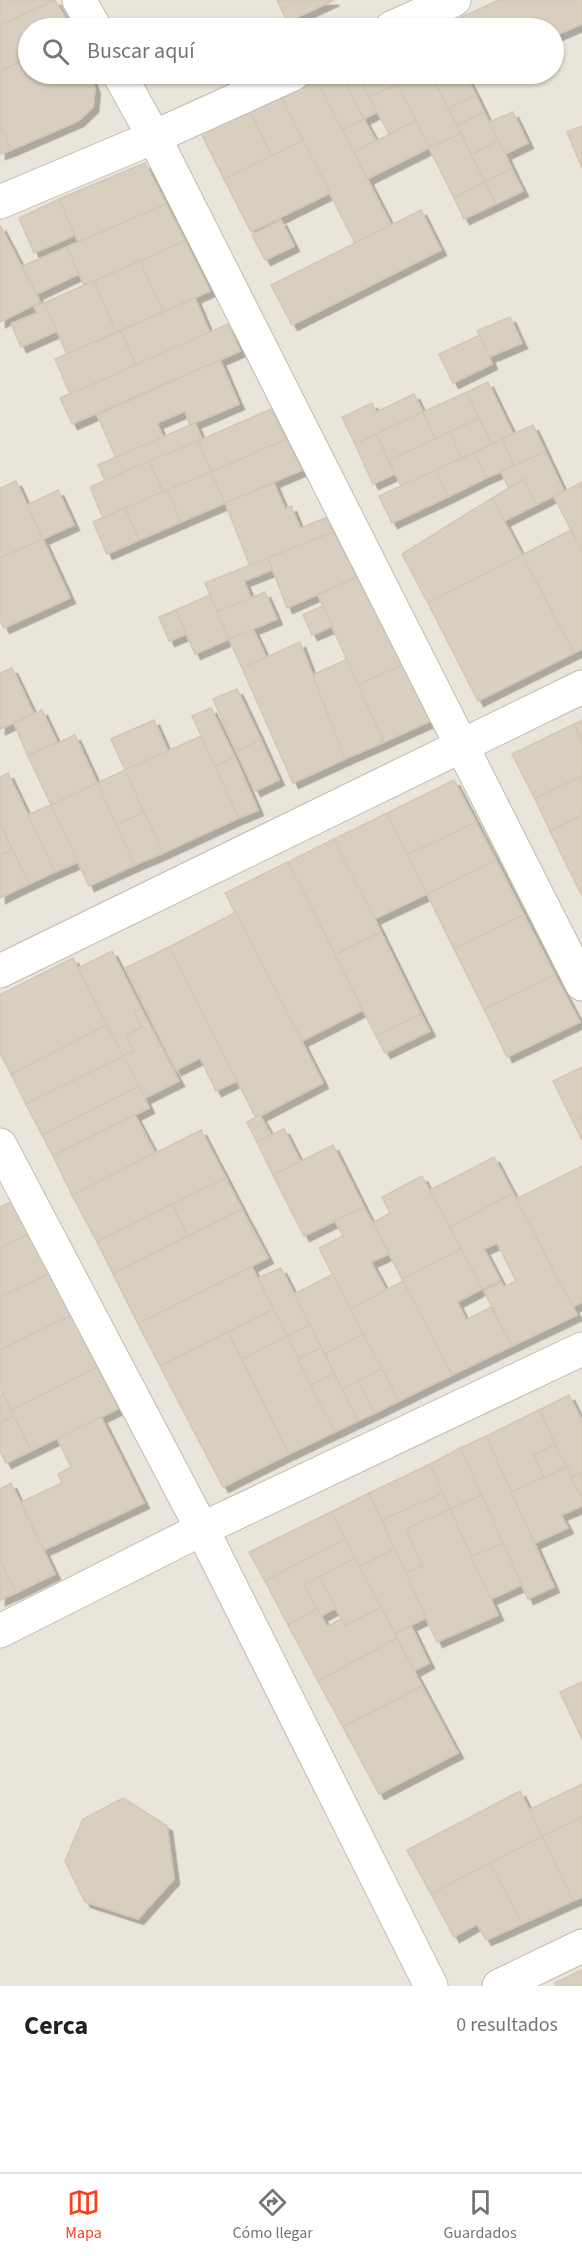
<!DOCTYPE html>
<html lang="es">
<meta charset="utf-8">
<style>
body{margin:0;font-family:"Source Sans 3",sans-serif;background:#f2f2f2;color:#202124}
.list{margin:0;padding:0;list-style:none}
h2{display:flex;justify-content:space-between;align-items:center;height:78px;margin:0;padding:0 24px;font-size:26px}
h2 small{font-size:20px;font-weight:400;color:#757577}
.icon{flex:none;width:33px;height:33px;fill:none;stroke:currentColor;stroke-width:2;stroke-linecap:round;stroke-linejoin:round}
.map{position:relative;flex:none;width:582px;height:1986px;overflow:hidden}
.search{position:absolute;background:#fff;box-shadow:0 2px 4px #0004;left:18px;right:18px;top:18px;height:66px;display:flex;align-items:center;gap:15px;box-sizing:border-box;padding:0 21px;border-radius:33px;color:#757577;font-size:22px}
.sheet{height:186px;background:#fff}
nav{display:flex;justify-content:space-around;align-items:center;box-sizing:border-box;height:84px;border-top:2px solid #e0e0e0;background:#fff;font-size:16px;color:#757577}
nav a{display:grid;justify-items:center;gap:3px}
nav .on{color:#fc3f1d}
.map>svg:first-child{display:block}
.residential{fill:#eae5da;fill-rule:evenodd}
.building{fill:#d8cfc1;stroke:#d3c7b4;stroke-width:1.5;filter:url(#shadow)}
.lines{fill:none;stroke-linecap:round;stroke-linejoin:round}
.minor-casing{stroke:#c2bbae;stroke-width:35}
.minor{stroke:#fff;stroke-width:33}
</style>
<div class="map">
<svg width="582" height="1986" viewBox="0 0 582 1986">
<defs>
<filter id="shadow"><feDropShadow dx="5.5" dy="5.5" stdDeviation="0" flood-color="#0004"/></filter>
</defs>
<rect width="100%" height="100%" fill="#f6f3ec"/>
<!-- residential -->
<path class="residential" d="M0 0H582V1986H0ZM28 28H554V74H28Z"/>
<!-- building -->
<g class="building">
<path d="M0 0H55L0 25Z"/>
<path d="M55 0 71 28H28V58L0 71V25Z"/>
<path d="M277 0H334L287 22Z"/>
<path d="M499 0H582V24L554 36V28H443L442 26Z"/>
<path d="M28 58V74H89L95 88 93 107 78 121 11 150 0 124V71Z"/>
<path d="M334 74H341L364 119 342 130 317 81Z"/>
<path d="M341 74H358L377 112 364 119Z"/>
<path d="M358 74H431L461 133 429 148 397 84 369 97Z"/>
<path d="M431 74H465L476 95 448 109Z"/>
<path d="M317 81 391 225 355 243 281 97Z"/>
<path d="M397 84 416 121 389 134 369 97Z"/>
<path d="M476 95 484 112 457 125 448 109Z"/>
<path d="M281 97 303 140 272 156 250 111Z"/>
<path d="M250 111 272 156 224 179 201 133Z"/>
<path d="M484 112 499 141 471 155 457 125Z"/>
<path d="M513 112 528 143 505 154 489 122Z"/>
<path d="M364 119 376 141 354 152 342 130Z"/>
<path d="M416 121 429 148 367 179 354 152Z"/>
<path d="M0 124 11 150 0 154Z"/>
<path d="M582 126V168L567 132Z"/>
<path d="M461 133 485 182 454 198 429 148Z"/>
<path d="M303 140 330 193 251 232 224 179Z"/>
<path d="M499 141 512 169 485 182 471 155Z"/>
<path d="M145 163 166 204 78 242 59 199Z"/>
<path d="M512 169 523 191 496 204 485 182Z"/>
<path d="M485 182 496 204 464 219 454 198Z"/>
<path d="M59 199 75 235 34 253 19 218Z"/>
<path d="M166 204 185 241 84 285 67 247Z"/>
<path d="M421 210 441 250 292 325 271 285Z"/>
<path d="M281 220 294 246 265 260 252 235Z"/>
<path d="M0 225 40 302 0 322Z"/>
<path d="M185 241 210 291 163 312 140 261Z"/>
<path d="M67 247 79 274 37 294 22 266Z"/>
<path d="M140 261 163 312 116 332 94 281Z"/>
<path d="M94 281 116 332 67 354 44 303Z"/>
<path d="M195 298 210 333 136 365 121 331Z"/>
<path d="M44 303 57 331 21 347 11 324 37 313 34 307Z"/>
<path d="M510 317 522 343 489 357 477 331Z"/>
<path d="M228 324 240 351 72 424 60 398Z"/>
<path d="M121 331 136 365 70 394 55 359Z"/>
<path d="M480 335 492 364 453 383 439 354Z"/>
<path d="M220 360 239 404 190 425 185 411 157 423 163 437 116 458 97 415Z"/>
<path d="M488 382 513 434 492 444 467 392Z"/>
<path d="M467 392 479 418 435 439 423 412Z"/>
<path d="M414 394 423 412 355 444 342 417 372 403 376 412Z"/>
<path d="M271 409 286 439 211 472 198 441Z"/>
<path d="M423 412 435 439 389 460 376 434Z"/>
<path d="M479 418 492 444 461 458 450 432Z"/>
<path d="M195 423 202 439 105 481 98 465Z"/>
<path d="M533 425 545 451 514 466 502 439Z"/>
<path d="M450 432 461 458 401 486 389 460Z"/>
<path d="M376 434 395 474 373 484 355 444Z"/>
<path d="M286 439 302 470 225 503 211 472Z"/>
<path d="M502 439 514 466 486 478 474 453Z"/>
<path d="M198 441 211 472 163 492 149 461Z"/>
<path d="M545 451 564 491 536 505 524 479 509 489 501 472Z"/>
<path d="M474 453 486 478 448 497 436 470Z"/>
<path d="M149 461 163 492 103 518 90 487Z"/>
<path d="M436 470 448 497 392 523 379 496Z"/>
<path d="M211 472 225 503 181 522 167 490Z"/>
<path d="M524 479 536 505 504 521 492 498Z"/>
<path d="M16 481 43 539 0 558V488Z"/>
<path d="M582 482V551L554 497Z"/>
<path d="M274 483 285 509 291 506 300 528 326 518 333 532 250 566 225 503Z"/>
<path d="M58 490 74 525 43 539 27 505Z"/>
<path d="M167 490 181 522 139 540 125 508Z"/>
<path d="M492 498 522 555 428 603 402 554Z"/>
<path d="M125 508 139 540 107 554 93 522Z"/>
<path d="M571 530 582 551V649L574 653 522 555Z"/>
<path d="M333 532 357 577 287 608 268 558Z"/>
<path d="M43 539 70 598 4 628 0 620V558Z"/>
<path d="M522 555 574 653 478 701 428 603Z"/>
<path d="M268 558 272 570 244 581 251 598 217 612 205 583Z"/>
<path d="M357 577 402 665 358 685 318 595Z"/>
<path d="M265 592 277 619 229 639 217 612Z"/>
<path d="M210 595 229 639 195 654 176 610Z"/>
<path d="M323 606 333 626 312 635 303 615Z"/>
<path d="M176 610 186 634 169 641 159 617Z"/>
<path d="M253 629 266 657 242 668 229 639Z"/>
<path d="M300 642 345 759 293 783 242 668Z"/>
<path d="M347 659 384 742 345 759 313 675Z"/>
<path d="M402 665 431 721 384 742 358 685Z"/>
<path d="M12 668 34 714 0 729V673Z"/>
<path d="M237 689 261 740 236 751 213 699Z"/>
<path d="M211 708 235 757 215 766 192 716Z"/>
<path d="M42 710 57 742 28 756 14 723Z"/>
<path d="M154 720 168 751 125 770 111 739Z"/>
<path d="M582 720V741L574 724Z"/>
<path d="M574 724 582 741V776L535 799 512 754Z"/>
<path d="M75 735 97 783 51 805 28 756Z"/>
<path d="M201 736 239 818 163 853 125 770Z"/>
<path d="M261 740 279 780 255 791 236 751Z"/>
<path d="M235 757 258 810 239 818 215 766Z"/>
<path d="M125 770 144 812 116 825 97 783Z"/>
<path d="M8 773 55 872 29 884 0 823V777Z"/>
<path d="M582 776V815L550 831 535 799Z"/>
<path d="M454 780 476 822 407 855 387 813Z"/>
<path d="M97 783 135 865 89 886 51 805Z"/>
<path d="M51 805 78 862 55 872 28 815Z"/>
<path d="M144 812 163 853 135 865 116 825Z"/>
<path d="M387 813 427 894 374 919 334 839Z"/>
<path d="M582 815V896L550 831Z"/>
<path d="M476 822 496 860 427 894 407 855Z"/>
<path d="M0 823 12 850 0 855Z"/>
<path d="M334 839 381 932 335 955 288 862Z"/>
<path d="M12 850 29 884 0 898V855Z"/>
<path d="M496 860 524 915 454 949 427 894Z"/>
<path d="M288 862 363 1010 302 1041 225 893Z"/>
<path d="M236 912 323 1083 256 1118 169 947Z"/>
<path d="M524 915 555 975 484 1009 454 949Z"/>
<path d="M381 932 421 1014 376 1036 335 955Z"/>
<path d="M169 947 237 1081 216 1091 200 1058 176 1070 125 968Z"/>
<path d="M112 951 141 1008 134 1012 142 1027 126 1035 134 1051 123 1056 78 968Z"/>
<path d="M73 958 107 1025 11 1074 0 1053V995Z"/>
<path d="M555 975 580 1022 507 1057 484 1009Z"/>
<path d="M141 1008 179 1081 145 1098 123 1056 134 1051 126 1035 142 1027 134 1012Z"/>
<path d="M421 1014 430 1031 385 1053 376 1036Z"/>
<path d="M107 1025 123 1056 26 1104 11 1074Z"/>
<path d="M123 1056 139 1086 42 1135 26 1104Z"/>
<path d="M582 1067V1117L573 1122 553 1081Z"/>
<path d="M139 1086 149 1108 53 1156 42 1135Z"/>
<path d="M135 1115 155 1153 72 1195 53 1156Z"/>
<path d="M260 1115 271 1135 257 1142 247 1122Z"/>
<path d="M582 1117V1140L573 1122Z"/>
<path d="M284 1129 300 1161 273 1175 257 1142Z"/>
<path d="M201 1130 226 1178 97 1242 72 1195Z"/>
<path d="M333 1145 364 1207 304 1236 273 1175Z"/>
<path d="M494 1157 513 1193 450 1227 430 1190Z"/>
<path d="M582 1166V1302L573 1307 516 1199Z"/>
<path d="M422 1176 461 1249 402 1279 373 1223 390 1213 382 1197Z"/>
<path d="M226 1178 242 1209 188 1236 172 1204Z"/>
<path d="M513 1193 577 1315 512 1346 484 1291 501 1282 504 1287 516 1281 497 1243 484 1249 500 1280 482 1289 450 1227Z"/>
<path d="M15 1200 31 1233 0 1248V1207Z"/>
<path d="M172 1204 188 1236 113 1274 97 1242Z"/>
<path d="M364 1207 389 1254 371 1262 386 1290 350 1309 319 1248 343 1236 335 1221Z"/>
<path d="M242 1209 268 1258 138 1324 113 1274Z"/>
<path d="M31 1233 51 1273 0 1297V1248Z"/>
<path d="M461 1249 482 1289 457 1302 466 1320 491 1307 512 1346 452 1375 402 1279Z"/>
<path d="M252 1267 273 1309 160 1366 138 1324Z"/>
<path d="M281 1268 310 1325 287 1336 258 1278Z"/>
<path d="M51 1273 72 1315 0 1350V1297Z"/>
<path d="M333 1274 363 1334 325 1354 294 1294Z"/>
<path d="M403 1281 452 1375 399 1401 350 1309Z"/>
<path d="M273 1309 287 1336 242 1359 228 1332Z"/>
<path d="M72 1315 97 1367 11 1410 0 1388V1350Z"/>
<path d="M310 1325 321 1348 298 1359 287 1336Z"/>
<path d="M228 1332 289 1454 223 1487 160 1366Z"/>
<path d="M363 1334 382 1369 342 1389 325 1354Z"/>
<path d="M287 1336 335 1432 289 1454 242 1359Z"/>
<path d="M321 1348 334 1374 311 1385 298 1359Z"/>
<path d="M97 1367 118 1409 31 1451 11 1410Z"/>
<path d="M382 1369 399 1401 375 1413 358 1381Z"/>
<path d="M334 1374 358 1421 335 1432 311 1385Z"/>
<path d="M358 1381 375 1413 358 1421 342 1389Z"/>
<path d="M3 1393 14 1416 0 1423V1395Z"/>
<path d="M569 1395 582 1421V1472L571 1477 539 1410Z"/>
<path d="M539 1410 555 1445 534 1455 544 1477 511 1492 486 1436Z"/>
<path d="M14 1416 31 1451 6 1463 0 1451V1423Z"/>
<path d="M101 1417 144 1503 44 1550 21 1502 62 1483 58 1474 71 1467 57 1438Z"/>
<path d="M486 1436 554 1587 528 1599 460 1448Z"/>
<path d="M555 1445 567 1467 544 1477 534 1455Z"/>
<path d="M460 1448 482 1495 450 1509 430 1464Z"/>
<path d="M430 1464 443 1493 382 1520 369 1493Z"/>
<path d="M567 1467 582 1498V1506L561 1515 568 1528 535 1543 511 1492Z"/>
<path d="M582 1472V1498L571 1477Z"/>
<path d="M11 1483 55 1574 16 1593 0 1560V1489Z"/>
<path d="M369 1493 395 1549 359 1567 331 1512Z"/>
<path d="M443 1493 450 1509 406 1529 423 1566 405 1573 382 1520Z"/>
<path d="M482 1495 503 1543 471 1557 450 1509Z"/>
<path d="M450 1509 498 1615 437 1642 405 1573 423 1566 406 1529Z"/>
<path d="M331 1512 345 1539 265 1581 249 1552Z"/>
<path d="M345 1539 355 1558 304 1585 318 1609 288 1625 265 1581Z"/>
<path d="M503 1543 522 1585 491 1599 471 1557Z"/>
<path d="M395 1549 426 1618 395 1633 359 1567Z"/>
<path d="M355 1558 381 1607 345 1626 319 1577Z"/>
<path d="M0 1560 16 1593 0 1600Z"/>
<path d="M319 1577 336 1608 321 1616 304 1585Z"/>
<path d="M381 1607 397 1638 318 1681 288 1625 318 1609 327 1627 341 1619 345 1626Z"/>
<path d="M411 1626 429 1663 414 1671 395 1633Z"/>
<path d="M397 1638 422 1686 343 1727 318 1681Z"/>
<path d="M582 1682V1739L560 1692Z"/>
<path d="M422 1686 458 1753 379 1794 343 1727Z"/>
<path d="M582 1784V1817L542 1836 528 1810Z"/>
<path d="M520 1791 542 1836 431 1894 407 1850Z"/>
<path d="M123 1798 167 1826 174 1879 138 1919 85 1902 65 1861 83 1819Z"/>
<path d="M582 1817V1897L573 1901 542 1836Z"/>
<path d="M542 1836 573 1901 522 1924 490 1863Z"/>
<path d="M490 1863 522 1924 486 1940 477 1924 454 1937 431 1894Z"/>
<path d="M582 1970V1986H556L555 1983Z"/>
</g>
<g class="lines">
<defs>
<g id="minor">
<path d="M79 0 95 28"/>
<path d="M391 28 454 0"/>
<path d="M119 74 154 137 582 984"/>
<path d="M0 202 154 137 293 74"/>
<path d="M0 971 582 687"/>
<path d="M0 1145 202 1529 431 1986"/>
<path d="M0 1631 202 1529 582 1349"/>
<path d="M499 1986 582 1946"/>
</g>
</defs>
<!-- minor casing -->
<use href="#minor" class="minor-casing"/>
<!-- minor -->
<use href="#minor" class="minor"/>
</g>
</svg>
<div class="search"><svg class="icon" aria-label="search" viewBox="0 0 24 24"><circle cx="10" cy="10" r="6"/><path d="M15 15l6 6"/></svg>Buscar aquí</div>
</div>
<section class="sheet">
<h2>Cerca<small>0 resultados</small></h2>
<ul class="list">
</ul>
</section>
<nav>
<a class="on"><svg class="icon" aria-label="map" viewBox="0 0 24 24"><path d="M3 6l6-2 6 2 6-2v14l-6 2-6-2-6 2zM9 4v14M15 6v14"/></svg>Mapa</a>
<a><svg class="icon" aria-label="directions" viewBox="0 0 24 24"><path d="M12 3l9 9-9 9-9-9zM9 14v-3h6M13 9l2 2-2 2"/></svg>Cómo llegar</a>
<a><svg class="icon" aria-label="saved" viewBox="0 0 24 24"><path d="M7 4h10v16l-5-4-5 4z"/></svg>Guardados</a>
</nav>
